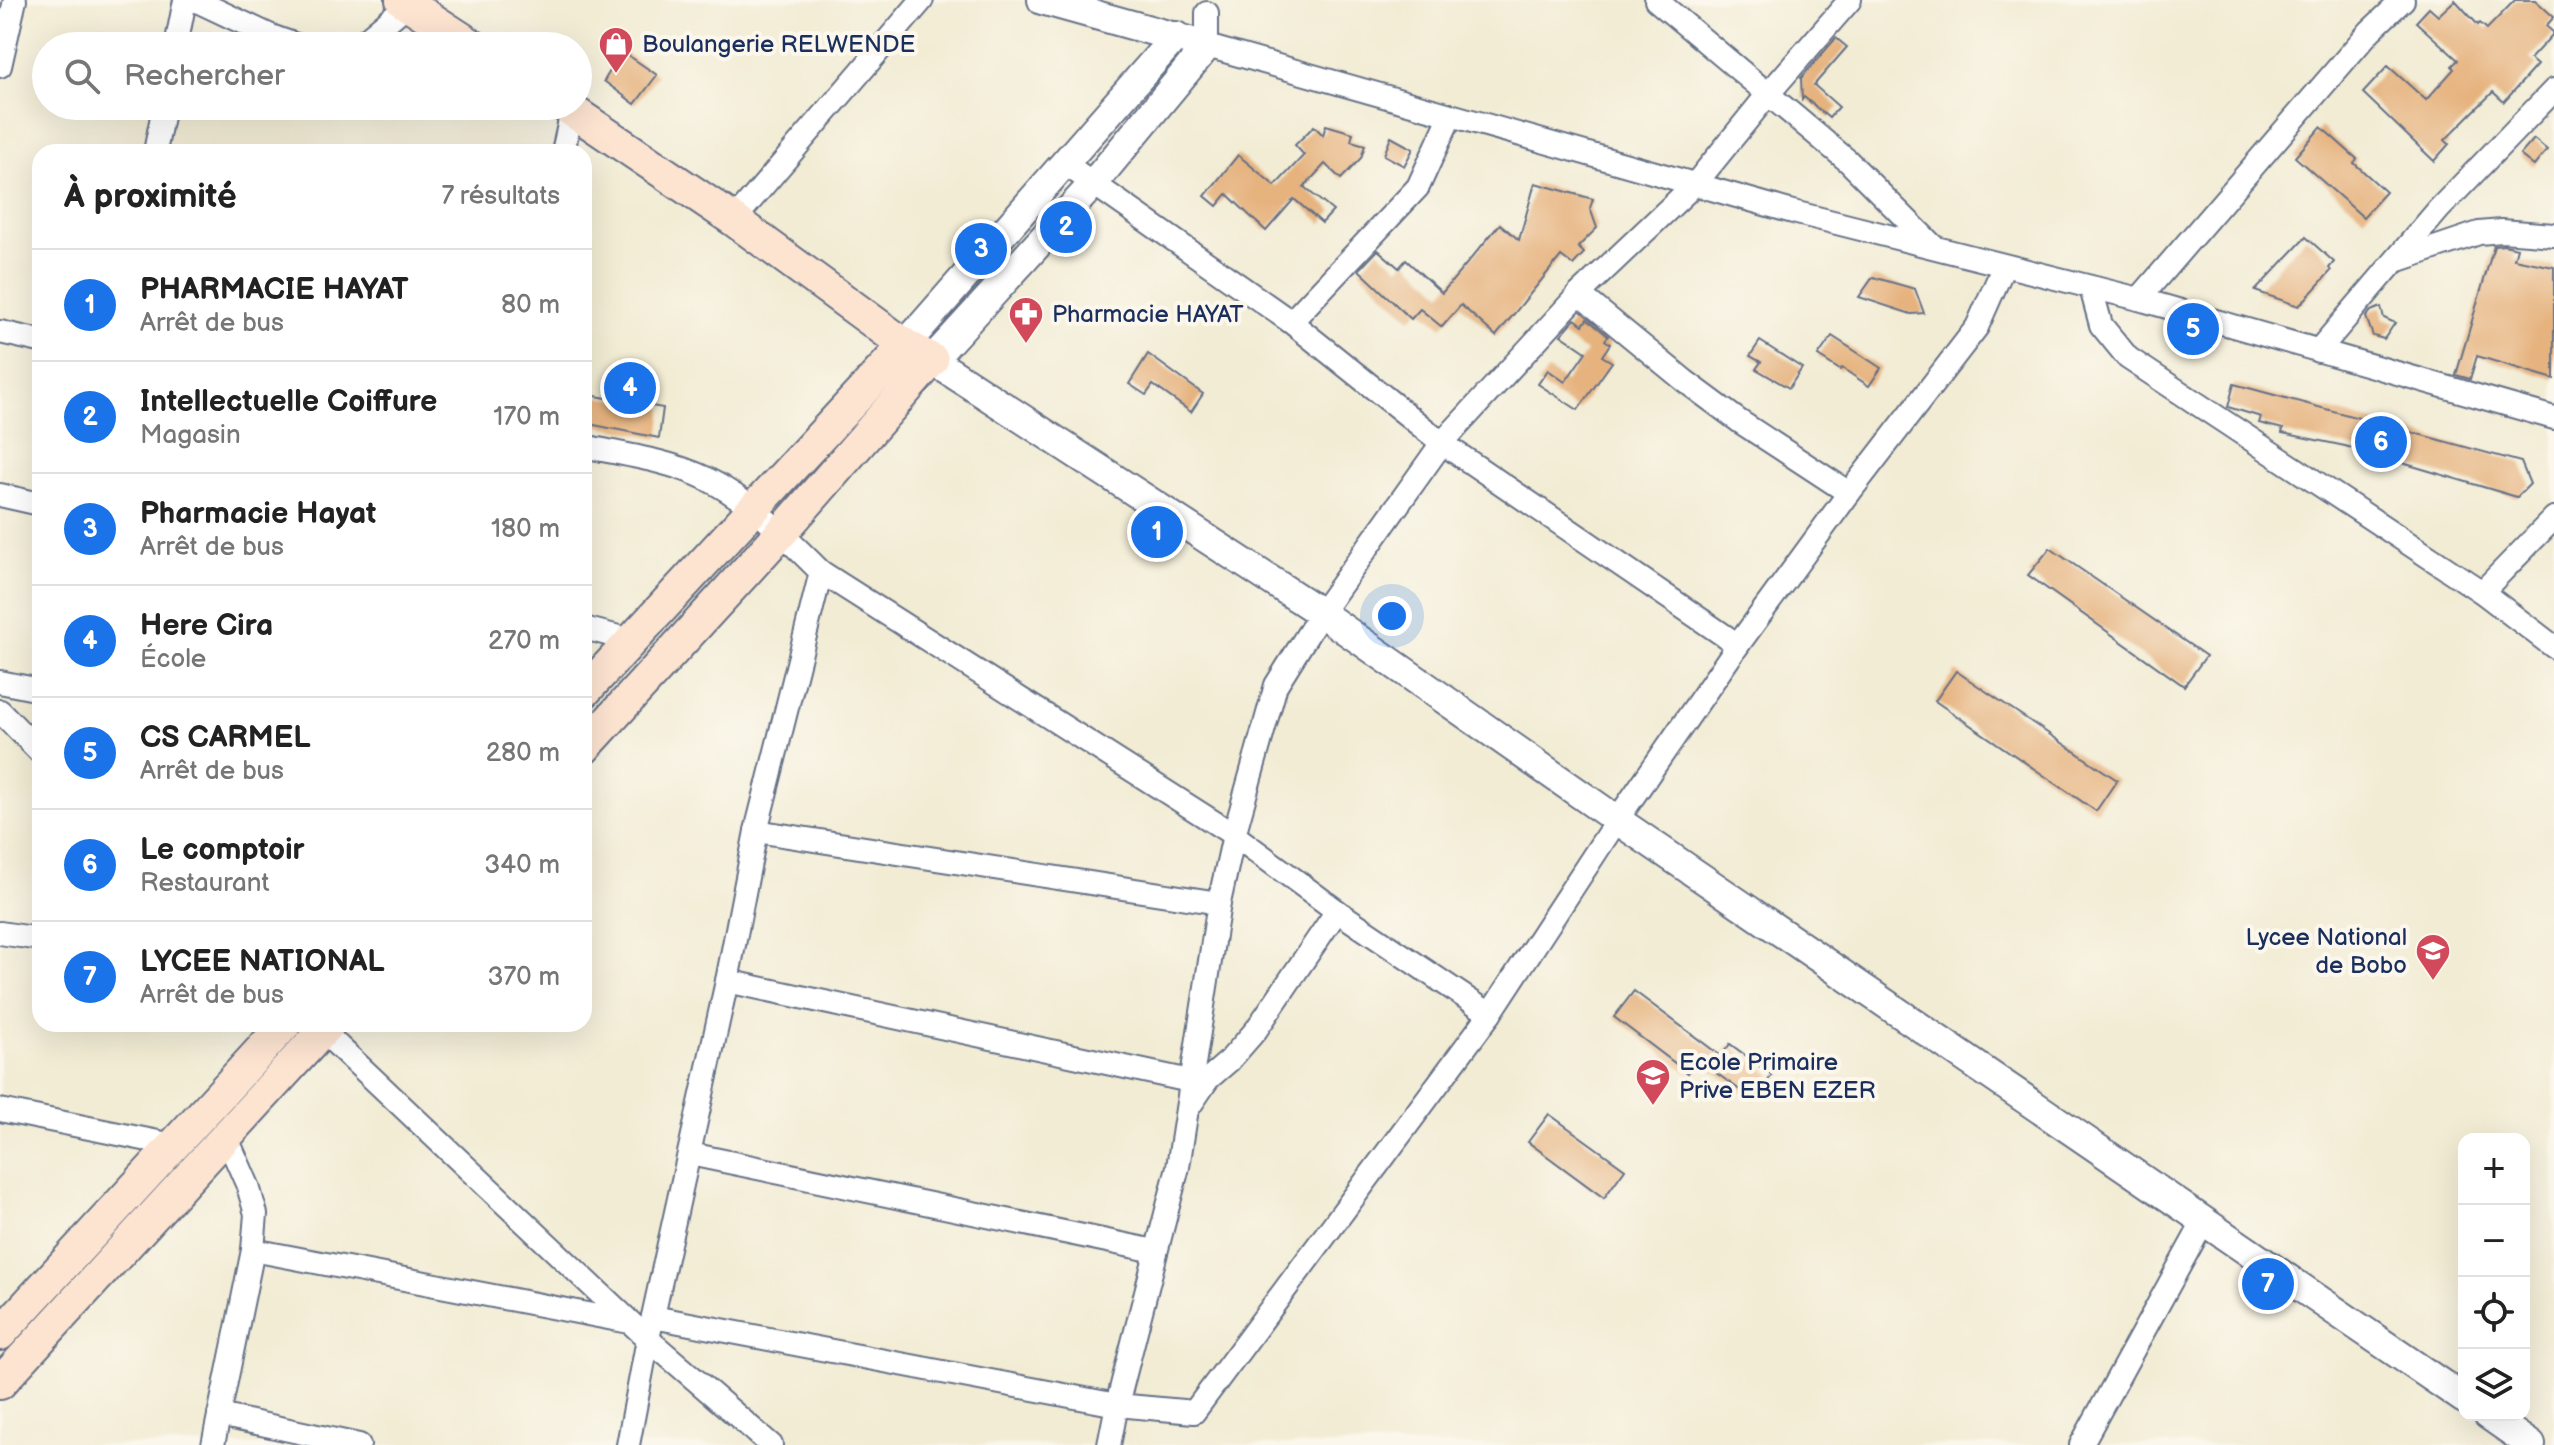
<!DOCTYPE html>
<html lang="fr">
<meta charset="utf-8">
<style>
body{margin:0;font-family:"Balsamiq Sans",sans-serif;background:#f2f2f2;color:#222}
.controls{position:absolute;right:24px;bottom:24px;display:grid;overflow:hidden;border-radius:16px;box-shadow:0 8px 32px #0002}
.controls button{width:72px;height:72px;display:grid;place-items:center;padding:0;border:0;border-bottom:2px solid #e0e0e0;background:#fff;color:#222;font:40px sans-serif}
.you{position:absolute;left:1392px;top:616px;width:28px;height:28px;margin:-20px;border:6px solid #fff;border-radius:50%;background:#1a73e8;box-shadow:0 0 0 12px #1a73e833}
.badge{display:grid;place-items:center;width:52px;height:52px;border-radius:50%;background:#1a73e8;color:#fff;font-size:26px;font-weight:700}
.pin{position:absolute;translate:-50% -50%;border:4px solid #fff;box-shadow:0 2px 8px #0006}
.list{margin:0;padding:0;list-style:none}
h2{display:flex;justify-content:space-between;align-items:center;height:104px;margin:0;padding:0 32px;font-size:34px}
h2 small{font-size:26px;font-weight:400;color:#767676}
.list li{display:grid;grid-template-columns:52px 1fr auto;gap:24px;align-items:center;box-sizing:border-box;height:112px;padding:0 32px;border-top:2px solid #e0e0e0}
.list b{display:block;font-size:30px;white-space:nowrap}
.list p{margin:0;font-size:26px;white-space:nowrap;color:#767676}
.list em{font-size:26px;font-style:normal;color:#767676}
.icon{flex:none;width:44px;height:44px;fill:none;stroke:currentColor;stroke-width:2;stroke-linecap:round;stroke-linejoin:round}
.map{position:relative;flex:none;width:2554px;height:1445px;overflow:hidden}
.search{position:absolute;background:#fff;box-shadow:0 8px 32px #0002;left:32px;top:32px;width:560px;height:88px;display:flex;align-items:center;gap:20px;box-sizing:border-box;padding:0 28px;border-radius:44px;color:#767676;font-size:30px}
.panel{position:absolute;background:#fff;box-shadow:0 8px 32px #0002;left:32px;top:144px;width:560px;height:888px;border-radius:24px}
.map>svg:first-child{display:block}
.building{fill:#e6b37f}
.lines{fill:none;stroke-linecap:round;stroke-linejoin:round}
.minor-casing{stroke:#667187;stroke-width:26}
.tertiary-casing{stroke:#667187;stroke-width:32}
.secondary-casing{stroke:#667187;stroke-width:36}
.minor{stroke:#fff;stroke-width:22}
.tertiary{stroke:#fff;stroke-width:28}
.secondary{stroke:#fde4d1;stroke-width:32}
.labels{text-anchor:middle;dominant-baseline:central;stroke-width:8;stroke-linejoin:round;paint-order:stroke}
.poi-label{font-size:24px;fill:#1b2f5e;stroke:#fbf7ec;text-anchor:start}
</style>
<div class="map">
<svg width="2554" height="1445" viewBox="0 0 2554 1445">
<rect width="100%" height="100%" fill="#fbf7ec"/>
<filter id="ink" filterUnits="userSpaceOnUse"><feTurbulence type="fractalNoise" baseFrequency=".0125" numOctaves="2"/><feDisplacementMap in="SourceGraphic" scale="16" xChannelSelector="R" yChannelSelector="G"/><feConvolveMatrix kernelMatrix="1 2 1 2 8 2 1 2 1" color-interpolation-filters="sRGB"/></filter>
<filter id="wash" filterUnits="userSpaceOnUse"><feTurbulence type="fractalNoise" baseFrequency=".006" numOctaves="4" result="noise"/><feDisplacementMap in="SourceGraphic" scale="32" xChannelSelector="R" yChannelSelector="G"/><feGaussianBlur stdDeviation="1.8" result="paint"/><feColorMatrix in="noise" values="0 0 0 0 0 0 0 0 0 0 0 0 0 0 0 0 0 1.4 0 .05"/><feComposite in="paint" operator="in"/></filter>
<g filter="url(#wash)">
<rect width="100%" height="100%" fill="#f2ecd4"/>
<g id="blocks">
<!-- building -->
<g class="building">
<path d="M2455 0 2478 25 2480 23 2487 29 2515 0H2535L2554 17 2546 26 2554 33 2530 59 2537 65 2504 102 2493 92 2445 140 2449 144 2434 161 2363 93 2388 66 2426 100 2454 69 2452 66 2458 60 2416 22 2429 8 2438 16Z"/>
<path d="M1836 38 1847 47 1814 85 1839 107 1829 118 1804 97 1802 100 1801 78Z"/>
<path d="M622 51 657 75 635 104 604 81Z"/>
<path d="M1326 125 1353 133 1351 141 1365 145 1361 158 1341 179 1325 164 1304 187 1333 211 1322 223 1294 199 1266 231 1227 194 1217 206 1205 196 1238 155 1275 186 1304 155 1295 145 1314 126 1323 135Z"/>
<path d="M2321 127 2357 159 2354 163 2386 192 2363 217 2295 157Z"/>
<path d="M1391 137 1413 149 1404 166 1384 155Z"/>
<path d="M2534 139 2547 150 2534 166 2520 155Z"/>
<path d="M1535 183 1593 199 1590 208 1597 228 1578 247 1584 253 1573 265 1561 256 1496 336 1461 305 1442 327 1420 309 1411 319 1359 270 1378 250 1399 268 1406 260 1442 293 1500 224 1519 240Z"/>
<path d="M2306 237 2334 262 2329 268 2331 271 2299 306 2255 291Z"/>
<path d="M2504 245 2517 248 2514 259 2554 267V379L2477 356 2470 379 2456 375 2494 246Z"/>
<path d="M1873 277 1915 289 1924 313 1911 314 1859 297Z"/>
<path d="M2381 307 2384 318 2395 323 2384 339 2373 336 2366 317 2371 311Z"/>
<path d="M1575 319 1583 325 1587 319 1608 336 1605 340 1610 344 1602 356 1612 362 1578 410 1538 384 1548 370 1565 382 1586 352 1561 335Z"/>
<path d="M1832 336 1881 368 1869 386 1842 368 1840 370 1818 356Z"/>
<path d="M1760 341 1802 368 1789 388 1756 369 1761 362 1750 356Z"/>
<path d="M1148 354 1203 394 1191 412 1153 385 1146 395 1129 384Z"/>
<path d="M2234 384 2521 462 2530 484 2517 497 2345 446 2282 433 2283 429 2259 423 2261 417 2228 407Z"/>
<path d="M584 394 663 408 659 438 584 423Z"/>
<path d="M2050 548 2206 656 2184 686 2028 575Z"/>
<path d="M1956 671 2117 780 2096 811 1935 701Z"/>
<path d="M1634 991 1721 1056 1730 1044 1772 1075 1754 1100 1698 1060 1688 1073 1614 1017Z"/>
<path d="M1549 1114 1625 1169 1604 1198 1528 1142Z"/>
</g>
</g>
</g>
<g filter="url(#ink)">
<use href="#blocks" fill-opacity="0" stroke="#667187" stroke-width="2"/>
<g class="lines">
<defs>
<g id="minor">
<path d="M195 0 271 36 299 46"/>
<path d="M1656 0 1848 161 1933 246"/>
<path d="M1207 13V46L1793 212 2139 299 2554 418"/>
<path d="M176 46 185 0"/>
<path d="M348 46 364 41 408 4"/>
<path d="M0 66 15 0"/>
<path d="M155 152 164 106"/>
<path d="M563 152 572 111"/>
<path d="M1064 163 1291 322 1442 443 1738 645"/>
<path d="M734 220 922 0"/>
<path d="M2396 261 2479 233 2502 231 2554 235"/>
<path d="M2091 288 2101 325 2128 358 2482 592 2554 647"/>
<path d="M1579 294 1685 381 1739 421 1849 493"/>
<path d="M2139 299 2370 31 2403 0"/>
<path d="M1291 322 1418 187 1450 117"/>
<path d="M0 332 40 341"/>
<path d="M2318 351 2439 209 2554 90"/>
<path d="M584 446C624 455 668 460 705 478 750 500 787 538 821 572L1234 835 1337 911 1490 1014"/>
<path d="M0 495 40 504"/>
<path d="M2482 592 2554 518"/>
<path d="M584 628 630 640"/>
<path d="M0 682 40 690"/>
<path d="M0 711 40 752"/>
<path d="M756 831 1219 903"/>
<path d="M0 933 40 939"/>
<path d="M727 981 1190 1081"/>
<path d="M315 1024 648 1339 771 1445"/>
<path d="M1189 1107 1208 1079 1229 1061 1256 1030 1337 911"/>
<path d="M0 1110 173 1145"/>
<path d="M690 1154 1155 1251"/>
<path d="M253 1250 629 1322"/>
<path d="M653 1317 1117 1405 1194 1412 1490 1014 1617 820 1738 645 1849 493 1977 327 2004 266"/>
<path d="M219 1415 359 1445"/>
<path d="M213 1445 253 1250 256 1214 248 1186 226 1136"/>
<path d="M628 1445 648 1339 727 981 756 831 821 572"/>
<path d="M1109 1445 1117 1405 1178 1167 1219 903 1234 835 1276 685 1321 613 1442 443 1579 294 1696 183 1769 93 1850 0"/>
<path d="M2081 1445 2204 1221"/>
</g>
<g id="tertiary">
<path d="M1042 0 1207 46 1093 184 932 360 1321 613 1617 820 2464 1399"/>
<path d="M905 345 1176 36"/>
<path d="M2488 1415 2531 1445"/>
</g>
<g id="secondary">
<path d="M402 0 473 46"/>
<path d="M565 106 734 220 905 345 932 360 781 533 584 748"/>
<path d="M584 692 905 345"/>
<path d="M0 1334 285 1024"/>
<path d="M0 1383 329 1024"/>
</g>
</defs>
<!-- minor casing -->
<use href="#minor" class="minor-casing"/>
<!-- tertiary casing -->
<use href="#tertiary" class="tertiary-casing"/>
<!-- secondary casing -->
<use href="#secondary" class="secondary-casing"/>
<!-- minor -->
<use href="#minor" class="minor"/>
<!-- tertiary -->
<use href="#tertiary" class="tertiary"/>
<!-- secondary -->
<use href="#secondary" class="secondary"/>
</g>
</g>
<!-- icons -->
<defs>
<symbol id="shop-pin" viewBox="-11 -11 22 30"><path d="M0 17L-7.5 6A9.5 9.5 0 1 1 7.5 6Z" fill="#d1495b" stroke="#fbf7ec"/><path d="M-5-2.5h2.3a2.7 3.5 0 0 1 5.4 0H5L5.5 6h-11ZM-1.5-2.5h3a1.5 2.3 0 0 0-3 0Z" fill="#fff"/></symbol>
<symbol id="pharmacy-pin" viewBox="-11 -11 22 30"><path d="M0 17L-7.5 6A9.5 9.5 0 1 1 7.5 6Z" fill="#d1495b" stroke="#fbf7ec"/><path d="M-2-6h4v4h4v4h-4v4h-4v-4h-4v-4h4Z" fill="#fff"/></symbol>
<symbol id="school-pin" viewBox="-11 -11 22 30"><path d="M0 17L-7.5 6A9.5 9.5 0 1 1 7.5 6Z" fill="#d1495b" stroke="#fbf7ec"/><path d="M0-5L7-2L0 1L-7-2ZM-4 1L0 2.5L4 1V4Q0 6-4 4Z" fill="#fff"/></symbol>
</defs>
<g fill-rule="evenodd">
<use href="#shop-pin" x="596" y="24" width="40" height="54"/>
<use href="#pharmacy-pin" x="1006" y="294" width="40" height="54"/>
<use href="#school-pin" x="2413" y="931" width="40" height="54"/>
<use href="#school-pin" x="1633" y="1056" width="40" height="54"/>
</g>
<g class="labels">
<!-- poi labels -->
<g class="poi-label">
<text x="642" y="44">Boulangerie RELWENDE</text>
<text x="1052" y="314">Pharmacie HAYAT</text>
<text x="2407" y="937" text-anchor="end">Lycee National<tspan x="2407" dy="28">de Bobo</tspan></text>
<text x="1679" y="1062">Ecole Primaire<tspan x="1679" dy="28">Prive EBEN EZER</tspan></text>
</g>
</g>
</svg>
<div class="controls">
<button>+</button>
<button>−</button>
<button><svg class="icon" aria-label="locate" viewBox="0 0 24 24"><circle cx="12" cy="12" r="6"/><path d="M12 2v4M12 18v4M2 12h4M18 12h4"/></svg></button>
<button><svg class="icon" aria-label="layers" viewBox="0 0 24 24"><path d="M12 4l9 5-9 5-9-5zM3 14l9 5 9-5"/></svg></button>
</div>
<div class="you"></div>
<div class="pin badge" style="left:1157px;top:532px">1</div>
<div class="pin badge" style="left:1066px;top:227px">2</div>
<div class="pin badge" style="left:981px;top:249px">3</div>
<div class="pin badge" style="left:630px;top:388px">4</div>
<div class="pin badge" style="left:2193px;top:329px">5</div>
<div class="pin badge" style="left:2381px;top:442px">6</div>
<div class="pin badge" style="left:2268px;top:1284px">7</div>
<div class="search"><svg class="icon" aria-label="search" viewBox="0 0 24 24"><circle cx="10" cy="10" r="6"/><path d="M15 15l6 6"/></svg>Rechercher</div>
<section class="panel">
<h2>À proximité<small>7 résultats</small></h2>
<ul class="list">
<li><span class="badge">1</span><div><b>PHARMACIE HAYAT</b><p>Arrêt de bus</p></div><em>80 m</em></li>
<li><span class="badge">2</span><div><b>Intellectuelle Coiffure</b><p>Magasin</p></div><em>170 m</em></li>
<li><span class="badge">3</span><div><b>Pharmacie Hayat</b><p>Arrêt de bus</p></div><em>180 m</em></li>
<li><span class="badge">4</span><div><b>Here Cira</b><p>École</p></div><em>270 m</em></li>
<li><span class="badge">5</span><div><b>CS CARMEL</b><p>Arrêt de bus</p></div><em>280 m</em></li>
<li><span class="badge">6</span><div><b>Le comptoir</b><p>Restaurant</p></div><em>340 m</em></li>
<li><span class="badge">7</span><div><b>LYCEE NATIONAL</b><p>Arrêt de bus</p></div><em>370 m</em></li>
</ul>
</section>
</div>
